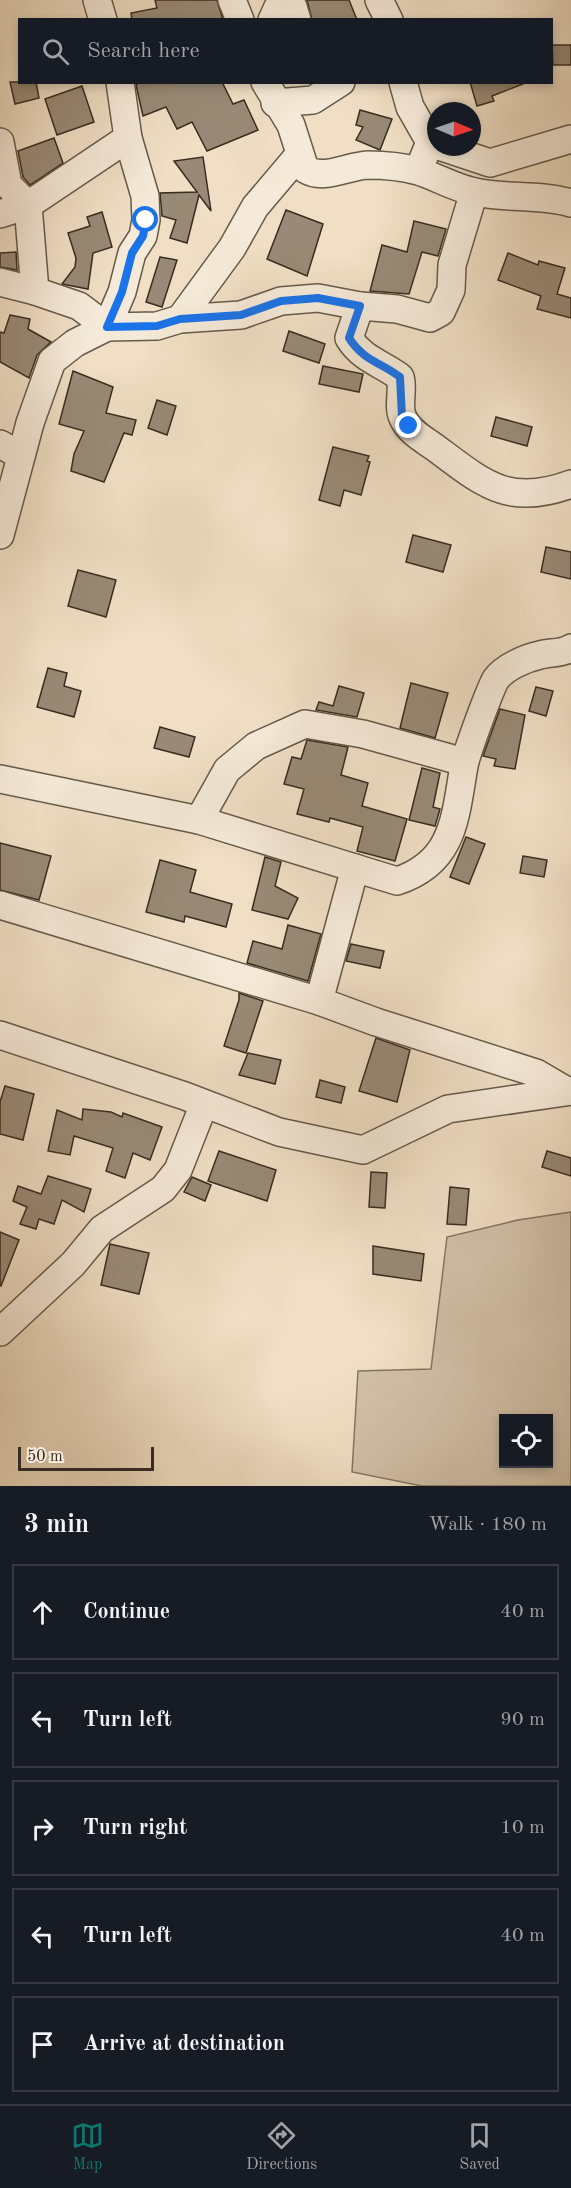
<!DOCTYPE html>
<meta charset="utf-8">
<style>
body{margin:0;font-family:"Old Standard TT",serif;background:#20242c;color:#f1f3f6}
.controls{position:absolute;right:18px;bottom:18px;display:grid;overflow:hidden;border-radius:0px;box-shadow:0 3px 9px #0003}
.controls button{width:54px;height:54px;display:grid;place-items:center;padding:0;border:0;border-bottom:2px solid #363941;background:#171b24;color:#f1f3f6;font:30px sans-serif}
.compass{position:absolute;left:427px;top:102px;width:54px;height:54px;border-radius:50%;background:#171b24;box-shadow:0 3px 9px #0003;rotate:92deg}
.scale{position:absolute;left:18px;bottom:15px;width:136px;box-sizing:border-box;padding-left:6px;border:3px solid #382d20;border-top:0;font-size:16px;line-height:21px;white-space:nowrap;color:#382d20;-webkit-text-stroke:4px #f5ead9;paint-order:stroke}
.stop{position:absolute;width:18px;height:18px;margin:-14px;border:4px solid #1a73e8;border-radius:50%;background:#fff}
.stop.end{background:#1a73e8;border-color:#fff;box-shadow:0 2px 6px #0008}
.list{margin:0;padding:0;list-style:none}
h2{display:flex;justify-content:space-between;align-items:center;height:78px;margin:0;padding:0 24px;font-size:26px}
h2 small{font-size:20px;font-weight:400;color:#9ea1a6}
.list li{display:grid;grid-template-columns:39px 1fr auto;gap:18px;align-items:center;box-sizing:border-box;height:96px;margin:0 12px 12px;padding:0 12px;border:2px solid #363941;border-radius:0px}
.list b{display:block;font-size:22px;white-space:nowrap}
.list em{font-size:20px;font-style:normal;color:#9ea1a6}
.icon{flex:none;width:33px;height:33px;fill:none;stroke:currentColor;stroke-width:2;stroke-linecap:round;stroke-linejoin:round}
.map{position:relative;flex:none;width:571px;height:1486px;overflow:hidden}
.search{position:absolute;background:#171b24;box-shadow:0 3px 9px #0003;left:18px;right:18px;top:18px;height:66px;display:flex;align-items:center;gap:15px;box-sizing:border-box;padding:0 21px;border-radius:0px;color:#9ea1a6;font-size:22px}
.sheet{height:618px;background:#171b24}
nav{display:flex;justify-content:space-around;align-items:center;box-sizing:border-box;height:84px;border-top:2px solid #363941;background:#171b24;font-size:16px;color:#9ea1a6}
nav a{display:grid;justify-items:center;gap:3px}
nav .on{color:#0f766e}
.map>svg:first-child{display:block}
.green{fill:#d1c1a9;stroke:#847764;stroke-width:1.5;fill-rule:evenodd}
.building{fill:#988a76;stroke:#382d20;stroke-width:1.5}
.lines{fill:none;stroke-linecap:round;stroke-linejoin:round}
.minor-casing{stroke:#665a49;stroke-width:30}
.minor{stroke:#f5ead9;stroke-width:27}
.route{stroke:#1a73e8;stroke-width:8}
</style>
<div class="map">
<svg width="571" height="1486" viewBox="0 0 571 1486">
<rect width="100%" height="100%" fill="#f0dfc5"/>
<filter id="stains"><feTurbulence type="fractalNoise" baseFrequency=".00333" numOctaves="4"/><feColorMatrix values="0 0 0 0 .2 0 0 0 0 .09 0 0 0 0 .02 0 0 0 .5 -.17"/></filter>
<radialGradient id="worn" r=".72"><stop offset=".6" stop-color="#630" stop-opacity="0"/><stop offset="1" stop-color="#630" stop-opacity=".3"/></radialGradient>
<!-- green -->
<path class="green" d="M571 1212V1486H422L352 1472 358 1371 431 1369 447 1237 518 1220ZM504 1418H548V1464H504Z"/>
<!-- building -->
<g class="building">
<path d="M155 0H217L223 20H132L131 13 157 8Z"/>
<path d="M307 0H349L357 20H312Z"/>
<path d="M552 45H571V65H553Z"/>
<path d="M10 82H36L39 98 15 104Z"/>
<path d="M140 82H222L233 104 244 100 258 130 207 151 192 122 177 129 166 107 143 116 136 85Z"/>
<path d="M470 82H523V84L492 96 494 101 477 106Z"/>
<path d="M82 86 94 122 57 135 45 99Z"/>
<path d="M360 110 392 119 380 150 356 140 363 127 356 125Z"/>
<path d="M54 138 63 163 30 185 23 177 18 151Z"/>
<path d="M203 157 211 211 199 195 187 243 170 238 176 220 162 216 160 193 197 192 174 161Z"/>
<path d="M286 210 323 224 307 276 267 259Z"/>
<path d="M102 212 112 247 93 253 88 289 62 284 75 267 76 258 68 233 90 226 87 217Z"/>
<path d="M414 221 446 229 438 256 422 252 409 294 370 291 382 245 407 252Z"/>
<path d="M16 252 17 270 0 267V253Z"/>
<path d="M508 253 538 265 539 261 565 268 557 294 571 298V318L537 309 541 296 498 280Z"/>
<path d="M160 257 177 260 162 307 146 302Z"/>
<path d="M10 315 30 319 28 329 51 342 37 355 29 378 0 362V332L4 333Z"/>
<path d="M289 331 325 344 319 363 283 351Z"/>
<path d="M323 366 363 374 359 392 319 384Z"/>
<path d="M73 371 113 387 106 413 136 420 132 435 124 433 104 482 71 471 74 454 84 431 59 424Z"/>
<path d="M157 400 176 406 167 435 148 428Z"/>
<path d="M496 417 532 427 527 446 491 436Z"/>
<path d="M333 447 369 456 367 461 370 462 361 495 344 490 340 506 319 500Z"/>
<path d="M413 535 451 545 443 572 406 562Z"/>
<path d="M546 547 571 552V579L541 572Z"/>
<path d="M78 570 116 580 106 617 68 606Z"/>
<path d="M48 668 67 673 64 686 81 691 74 717 37 707Z"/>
<path d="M411 683 448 693 435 738 400 728Z"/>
<path d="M339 686 364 693 357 717 316 710 319 702 333 706Z"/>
<path d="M536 687 553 691 546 716 529 711Z"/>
<path d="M500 709 525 715 515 769 494 766 496 759 483 756Z"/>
<path d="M160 727 195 737 189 757 154 748Z"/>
<path d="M307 740 348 747 341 775 368 783 362 806 407 819 395 861 357 851 363 827 330 818 329 822 297 814 304 789 284 784 292 757 301 759Z"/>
<path d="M422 768 440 773 433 807 440 809 435 826 409 820Z"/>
<path d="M466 837 485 844 469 884 450 877Z"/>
<path d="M0 843 51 856 39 900 0 890Z"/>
<path d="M523 856 547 860 544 877 520 873Z"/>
<path d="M265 857 281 862 275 886 298 898 288 919 252 910Z"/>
<path d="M160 860 196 870 190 892 232 904 226 927 185 916 184 922 146 912Z"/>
<path d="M288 925 321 934 308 981 247 963 253 941 282 949Z"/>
<path d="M351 944 384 951 380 968 346 961Z"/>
<path d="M239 993 263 1001 246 1053 224 1046 239 1000Z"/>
<path d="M376 1038 410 1050 397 1102 359 1091Z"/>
<path d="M248 1053 281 1060 275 1084 239 1075Z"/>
<path d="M320 1080 345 1087 341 1103 316 1097Z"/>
<path d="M5 1086 34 1094 23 1140 0 1134V1102Z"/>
<path d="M83 1109 111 1112 122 1117 123 1113 162 1127 150 1160 133 1153 125 1178 106 1171 113 1148 74 1136 70 1155 48 1151 57 1110 82 1120Z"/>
<path d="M219 1151 276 1170 267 1201 208 1181Z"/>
<path d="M547 1151 571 1158V1176L542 1167Z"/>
<path d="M371 1172 387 1173 385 1208 369 1207Z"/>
<path d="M48 1176 91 1189 84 1212 62 1200 54 1224 39 1219 36 1229 20 1224 27 1207 13 1201 18 1186 41 1194Z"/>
<path d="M192 1177 211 1185 205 1201 184 1192Z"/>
<path d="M450 1187 469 1189 466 1225 447 1224Z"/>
<path d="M0 1232 19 1240 1 1286H0Z"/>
<path d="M110 1244 149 1253 139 1294 101 1285Z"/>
<path d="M373 1246 424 1254 421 1281 373 1274Z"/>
</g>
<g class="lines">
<defs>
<g id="minor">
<path d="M97 0 103 20"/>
<path d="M232 0 240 20"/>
<path d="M379 0 389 20"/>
<path d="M272 20 278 7H293L297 20"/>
<path d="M265 82 291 125 305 169C324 181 347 166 368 165 383 165 403 167 418 171 437 177 455 188 475 192 507 199 540 194 571 203"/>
<path d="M403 82 410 107 430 142 419 169"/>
<path d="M275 103 313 100 341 82"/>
<path d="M0 142 8 185 28 205 35 291 79 306 107 327 157 326 180 319 241 315 281 301 318 298 360 306 397 309 430 318 441 312 451 290 452 265 474 192"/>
<path d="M442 147 490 163 571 139"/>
<path d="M0 214 28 205 128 138"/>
<path d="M0 282 35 291"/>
<path d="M360 306 349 338C362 359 381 363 400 377 404 390 397 406 403 418 409 432 425 440 437 449 484 484 509 507 571 484"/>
<path d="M180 319 232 248 255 207 299 155"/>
<path d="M0 444 21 456"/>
<path d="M0 535 30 423 52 361 75 343 107 327 122 292 132 253 143 236 146 220 145 196 128 138 120 82"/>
<path d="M0 779 199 820 397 881C455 862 455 816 464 766 466 754 490 689 496 679 505 667 526 658 540 655 551 652 561 654 571 648"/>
<path d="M199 820 227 770 256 746 305 724 363 734 464 762"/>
<path d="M0 905 319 1001 376 1022 536 1073 567 1091"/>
<path d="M319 1001 355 868"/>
<path d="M0 1035 185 1096 279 1132 363 1150 448 1109 571 1091"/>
<path d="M0 1332 73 1264 102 1229 163 1189 178 1170 204 1104"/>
</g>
</defs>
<!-- minor casing -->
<use href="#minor" class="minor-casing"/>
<!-- minor -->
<use href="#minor" class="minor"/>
</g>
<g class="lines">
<!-- route -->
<path class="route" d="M146 220 143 236 132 253 122 292 107 327 157 326 180 319 241 315 281 301 318 298 360 306 349 338C364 361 380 362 400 377L402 417 409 426"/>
</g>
<rect width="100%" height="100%" filter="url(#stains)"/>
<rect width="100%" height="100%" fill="url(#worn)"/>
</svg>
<div class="controls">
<button><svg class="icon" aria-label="locate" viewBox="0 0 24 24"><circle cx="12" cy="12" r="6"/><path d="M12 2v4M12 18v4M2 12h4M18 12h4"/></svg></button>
</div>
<svg class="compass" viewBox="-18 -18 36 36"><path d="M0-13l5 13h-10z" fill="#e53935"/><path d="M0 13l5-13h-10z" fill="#9ea1a6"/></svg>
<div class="scale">50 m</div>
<div class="stop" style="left:146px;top:220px"></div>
<div class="stop end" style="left:409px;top:426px"></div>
<div class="search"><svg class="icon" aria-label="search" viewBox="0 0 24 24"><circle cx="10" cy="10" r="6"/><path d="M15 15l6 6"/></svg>Search here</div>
</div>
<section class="sheet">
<h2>3 min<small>Walk · 180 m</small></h2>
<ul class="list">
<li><svg class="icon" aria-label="ahead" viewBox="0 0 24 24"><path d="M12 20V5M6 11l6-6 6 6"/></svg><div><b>Continue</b></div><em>40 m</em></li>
<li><svg class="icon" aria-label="left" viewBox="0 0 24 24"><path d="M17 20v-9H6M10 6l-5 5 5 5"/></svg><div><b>Turn left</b></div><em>90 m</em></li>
<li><svg class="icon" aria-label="right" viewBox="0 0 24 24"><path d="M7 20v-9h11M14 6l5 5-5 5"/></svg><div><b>Turn right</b></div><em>10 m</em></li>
<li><svg class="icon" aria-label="left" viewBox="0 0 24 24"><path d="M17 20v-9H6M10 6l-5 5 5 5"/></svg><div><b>Turn left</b></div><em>40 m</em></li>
<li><svg class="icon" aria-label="arrive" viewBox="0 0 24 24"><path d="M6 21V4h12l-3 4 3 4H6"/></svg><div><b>Arrive at destination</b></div></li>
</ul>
</section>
<nav>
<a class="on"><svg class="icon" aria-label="map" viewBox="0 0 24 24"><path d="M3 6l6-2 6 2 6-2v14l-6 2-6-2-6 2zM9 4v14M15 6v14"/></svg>Map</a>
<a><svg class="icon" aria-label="directions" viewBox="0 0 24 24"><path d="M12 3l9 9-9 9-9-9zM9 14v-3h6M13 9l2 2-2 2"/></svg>Directions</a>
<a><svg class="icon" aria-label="saved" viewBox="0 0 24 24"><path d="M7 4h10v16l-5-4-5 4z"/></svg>Saved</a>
</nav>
